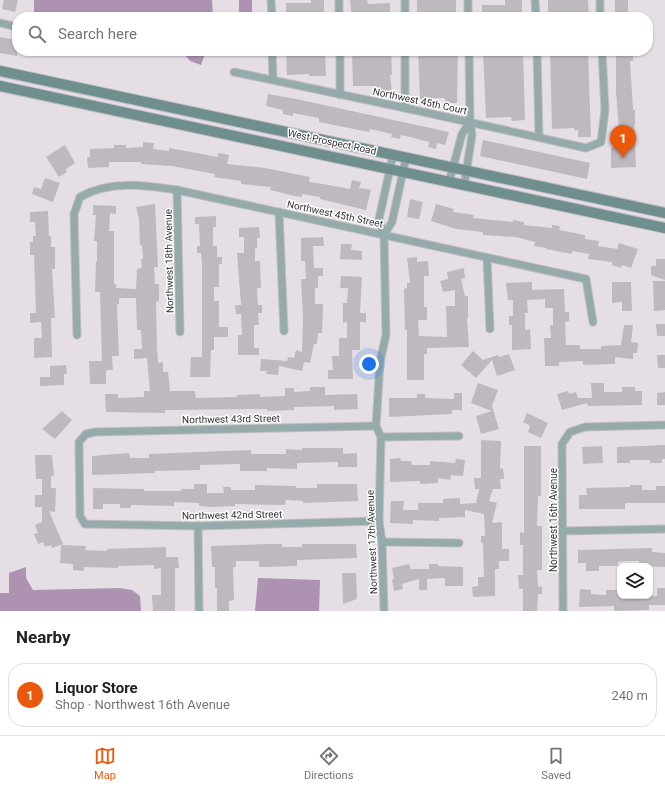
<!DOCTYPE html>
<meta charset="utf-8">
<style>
body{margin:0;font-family:Roboto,sans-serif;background:#f2f2f2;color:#202124}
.controls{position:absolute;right:12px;bottom:12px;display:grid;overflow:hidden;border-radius:8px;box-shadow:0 1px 3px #0004}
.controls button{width:36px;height:36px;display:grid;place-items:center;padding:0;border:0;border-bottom:1px solid #e0e0e0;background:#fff;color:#202124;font:20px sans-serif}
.you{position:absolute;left:369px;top:364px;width:14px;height:14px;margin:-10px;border:3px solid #fff;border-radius:50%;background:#1a73e8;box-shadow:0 0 0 6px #1a73e833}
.badge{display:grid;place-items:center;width:26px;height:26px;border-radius:50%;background:#ea580c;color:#fff;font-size:13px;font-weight:700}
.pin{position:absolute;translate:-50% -33px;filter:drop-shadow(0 1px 2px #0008)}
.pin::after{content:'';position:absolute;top:21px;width:14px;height:12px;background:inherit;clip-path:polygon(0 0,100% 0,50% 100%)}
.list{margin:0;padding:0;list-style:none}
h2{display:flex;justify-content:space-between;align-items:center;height:52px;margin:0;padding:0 16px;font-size:17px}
h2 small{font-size:13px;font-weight:400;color:#757577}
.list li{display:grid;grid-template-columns:26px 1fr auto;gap:12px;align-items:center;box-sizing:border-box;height:64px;margin:0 8px 8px;padding:0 8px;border:1px solid #e0e0e0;border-radius:16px}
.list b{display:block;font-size:15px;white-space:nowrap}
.list p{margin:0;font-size:13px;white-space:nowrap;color:#757577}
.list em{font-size:13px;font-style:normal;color:#757577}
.icon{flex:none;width:22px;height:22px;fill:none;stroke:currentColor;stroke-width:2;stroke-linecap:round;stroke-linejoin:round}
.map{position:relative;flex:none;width:665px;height:611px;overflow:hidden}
.search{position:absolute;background:#fff;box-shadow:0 1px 3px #0004;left:12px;right:12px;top:12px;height:44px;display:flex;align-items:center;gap:10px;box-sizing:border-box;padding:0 14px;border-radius:16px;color:#757577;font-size:15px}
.sheet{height:124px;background:#fff}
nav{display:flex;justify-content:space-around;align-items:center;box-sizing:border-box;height:56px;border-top:1px solid #e0e0e0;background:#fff;font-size:11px;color:#757577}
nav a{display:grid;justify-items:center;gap:2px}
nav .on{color:#ea580c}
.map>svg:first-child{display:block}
.water{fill:#ad92b1}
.building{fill:#beb8bf}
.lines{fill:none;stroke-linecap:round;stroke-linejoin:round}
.minor-casing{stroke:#c2bdc2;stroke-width:9}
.secondary-casing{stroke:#c2bdc2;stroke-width:12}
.minor{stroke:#95aaaa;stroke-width:7}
.secondary{stroke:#6f8f8f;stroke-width:10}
.labels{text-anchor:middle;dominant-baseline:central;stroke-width:3;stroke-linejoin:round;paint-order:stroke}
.street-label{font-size:10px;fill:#353335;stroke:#fff}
</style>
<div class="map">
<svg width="665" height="611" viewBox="0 0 665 611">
<rect width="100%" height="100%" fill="#e5dfe5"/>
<!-- water -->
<g class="water">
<path d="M34 0H212L213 17H34Z"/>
<rect x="239" y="0" width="13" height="17"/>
<path d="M171 51H206L201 65 190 61 184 54Z"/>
<path d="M26 567V578L33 590 120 588 132 590 140 596 141 611H0V593H9V573Z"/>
<path d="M258 578 320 580 319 611H255Z"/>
</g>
<!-- building -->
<g class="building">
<path d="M4 0H18L15 12 2 9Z"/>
<path d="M311 0H324V17H286V3H311Z"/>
<path d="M350 0H367L368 4 390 3V17H352Z"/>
<rect x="417" y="0" width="39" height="17"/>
<path d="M505 0H522V17H482V5H505Z"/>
<path d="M548 0H588L589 17H572V13H548Z"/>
<rect x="615" y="0" width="13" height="14"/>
<path d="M0 37 17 40V56L0 53Z"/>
<path d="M286 51H325L326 76H309V74L287 75Z"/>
<path d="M378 51H391L392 75H390L392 93 376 94V86H353L352 54H378Z"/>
<path d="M418 51H458L457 103H445V98L420 99Z"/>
<path d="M483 51H523L525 120 512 121 511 117 486 118Z"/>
<path d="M550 51H588L591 137H578V130H574V128L552 129Z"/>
<path d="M616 54H633V61H630L633 110H635V125H634L636 167 611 168V148H618L617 129H619L616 92Z"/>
<path d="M268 94 296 99 449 132 445 145 437 143 436 149 428 147 429 142 406 136 401 135 400 139 391 137 392 134 370 129 369 132 319 122V118L298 114 293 113V116L283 114V110L266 106Z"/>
<path d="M483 140 590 163 587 179 480 156Z"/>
<path d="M143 142 154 143 153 149 169 151V148L218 157V153L229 155 227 164 265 168 310 177 309 182 323 184 350 189 352 180 361 182 359 188 371 190 366 210 320 199V197L302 194V197L295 196 270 190 271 187 241 184V181L214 177 215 174 172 166 141 164V162H109V167L88 168 87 157H90V149L114 148V145H126V148L143 147Z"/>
<path d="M65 145 75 163 66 169 67 172 59 177 46 157Z"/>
<path d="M45 178 60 183 53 202 32 194 34 187 41 189Z"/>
<path d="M410 199 423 202 419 219 407 217Z"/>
<path d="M155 204 158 267H154L155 284H159V301L156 302 157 349 158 363 163 362V372H168L170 391H195L196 398 237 397V395L260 394V397L285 396V388H294V392L310 391V387H325V395L357 394 358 409 334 410V406L294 407V410L267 411V409L165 410V413L106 412 105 394H118V398L144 397V391H150L147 358 134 359V349H142L141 330H137L136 298H119V304H117L119 356H112L113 370H106V384H90L89 361H102L100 292H95L96 261H97V241H94L96 215H93V205L116 206V214L110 213 109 231H114V284H116V288L136 289 137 269 142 268 141 259H143L142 245H140L139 219 136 207Z"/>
<path d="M436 204 454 209 453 212 474 215 473 218 513 222V220L524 222V225L552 228V225L560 226 559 230 585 235V239L599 241 598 246 617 249 619 243 638 249 631 268 622 265 621 268 612 265V262L588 259 589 254 572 251V254L546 249V248L534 246 535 242 516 237 483 235V232L456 229 431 221Z"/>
<path d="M48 211 49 236H51V247H55V269H52L55 318H51L52 357 34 358V338H42L41 322 30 323V313H36L34 255H30V242H33V236H36L35 222H30V212Z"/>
<path d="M216 216V227H213V246H217V257H222V264H219V287H214V301H219V327H228V337H214V350H211L210 377H190L191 357H202V264L201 253H197V246H200L199 224H195V217Z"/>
<path d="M259 227 260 238H257V248H255V261H260L261 288H257L258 305H262V313H258L259 325H254V348H259V355H238V335H242L241 314H236L235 305H241L237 253H244V237H239V228Z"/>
<path d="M323 237 324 246H313L314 268H323V276H318V288H315V304H323V311L322 333H318L317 344H314L310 363 304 362 302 371 279 366 278 375 266 374 267 371H260L261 359 287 361 288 357 294 358 296 350 302 352 303 317 301 279H306L305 261H301V238Z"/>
<path d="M341 244H352L351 250 362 251V260L340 259Z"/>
<path d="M417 257V262L428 261 429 276H424V307H427V320H418L419 336 447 337 446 306H455V290L443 292 440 281 448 279 447 272 464 268 465 278 461 279 465 296H468V319H467L469 347 427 348V354H424V380H407V330H405L404 289 407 288V283H410L407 258Z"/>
<path d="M656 259H665V280L651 275V266H656Z"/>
<path d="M341 276 362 277 360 313H366V322H360V350H352L353 379H328V370H333L332 356H339V338H347V322L343 323V303H347L348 288H340Z"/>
<path d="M653 281H665V310L654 311Z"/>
<path d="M532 282V290L564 289 565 312H569V321L565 322 566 345H580V349H601V346L621 345 624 325H633L631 342 638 343 637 353H633V359L615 357V364L583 365V361L559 362V366H545L544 338H551L550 325H553V308H545V299L527 300 528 313H525V330L530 329 531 349 512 350V325H509V316H513V300H508L506 283Z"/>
<path d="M612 282H631L632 311H622V302L612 303Z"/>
<path d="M656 324H665V336H657Z"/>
<path d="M473 351 483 360 498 355 499 357 509 354 515 370 497 376 492 360 476 378 461 365Z"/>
<path d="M657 355H665V368H658Z"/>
<path d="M66 365 67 374H64V385L40 386V377H50V366Z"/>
<path d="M478 383 498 390 492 406 499 429 481 434 476 416 492 411 471 403Z"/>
<path d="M591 383H604V392H622V387H635V391H642V405L588 406 587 403 562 410 557 394 568 391 569 394 576 392 578 398H592Z"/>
<path d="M665 392V405H657V393Z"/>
<path d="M454 393H462V410H452V414L389 417V398H417V394H425V398L454 399Z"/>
<path d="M62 411 72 420 55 439 42 429Z"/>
<path d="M527 413 548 423 541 438 528 432 530 426 523 422Z"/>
<path d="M481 440 501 441 500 469 503 468 504 479H500L501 489H493L489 501 497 503 492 523 502 522V549H509V561H499V569H495V596L473 597 472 587 478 586V577H484L483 543H481V536H485L484 514 465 510V517L439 518V521L413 520V524L390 523 391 501H404L403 510H418V503H443V499L460 498V504L476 503 479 489H475L474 478H481Z"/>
<path d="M665 445V459H662V463H650V460H630V463H617V447Z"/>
<path d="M524 446H541V496H538L537 526H542V570H537L538 587 542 586V594H538L537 611H523V589H519L518 575H523V545H520V532L524 533Z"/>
<path d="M602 446 603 463 583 464 582 447Z"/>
<path d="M302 448H343V454L357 453V467H338V462L297 463V469L267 468V471H240V464L200 465V470L155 471V473L92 475V456L129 453 130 458H149V454L251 450V454H286V449L302 450Z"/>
<path d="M35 455H52L54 476H51V488H56L55 512 49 511 63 544 52 548 51 545 45 547 43 542 38 544 34 534 38 533 35 525 42 522V507H35V495H42V479H36Z"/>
<path d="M400 458 401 461H411L412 465H430V461L455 463 456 459 465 460 463 476 451 475 450 480 438 478V483L420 484V481L390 482V459Z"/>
<path d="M194 484H207V493H224L223 487H231V490H255V485L296 486V488H317V484H357L358 501 303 503V501L286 500 285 505 235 504V506L212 507 199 506V503L174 502V506L131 505V508H120V504H103V509H93V488L144 489V491H181V489H194Z"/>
<path d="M630 485H642V490H656V486H665V503H625V509H579V495H587L586 488 630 487Z"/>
<path d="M271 544H282V547H302V544H356L357 558 297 560V566L267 567H259V561H236V567H233L234 600 229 601V611H217V588H215V567H212L211 546Z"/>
<path d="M61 545 86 546 85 550 107 551V549L166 547V557H178L179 568H175V611H153L152 595H161V568L154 569V565L118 566V568L84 567V571L73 570V564L60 563Z"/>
<path d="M652 548V552L665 553V567L639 566V561H626L618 562V566H599V571H586V563H578V550Z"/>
<path d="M409 564 411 569H429V564H438V566L463 567V586H445V578L427 579V590H419V579L402 584 403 589 394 591 392 580 394 579 392 568Z"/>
<path d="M342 573H356L357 599 343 604Z"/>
<path d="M657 588H665V605H649V610L614 611V606L579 607 580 589 591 590V594L606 595V590H618L620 596H657Z"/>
</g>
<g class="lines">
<defs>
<g id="minor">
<path d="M271 0 272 17"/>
<path d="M339 0V17"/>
<path d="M405 0V17"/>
<path d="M468 0V17"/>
<path d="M535 0 536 17"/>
<path d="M600 0V17"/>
<path d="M0 23 17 27"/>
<path d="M272 51 273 79"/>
<path d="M340 51V95"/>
<path d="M405 51V108"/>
<path d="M537 51 539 137"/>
<path d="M234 72 405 108 586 148 601 142 605 110 602 51"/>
<path d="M449 182 462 134 470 122"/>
<path d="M464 186 472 135 470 122 469 51"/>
<path d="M177 190 180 332"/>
<path d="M279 212 284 331"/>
<path d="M384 235 392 222 406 158"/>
<path d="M487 258 490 329"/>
<path d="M77 335 74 214 80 197C110 180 145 185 177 190L586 279 593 322"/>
<path d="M376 426 95 432 86 434 79 442 80 516 85 524 198 526 379 521"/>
<path d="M381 437 459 436"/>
<path d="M198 526 199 611"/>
<path d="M563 531 665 529"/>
<path d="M382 542 459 543"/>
<path d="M384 611 382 542 379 521 381 437 376 426 380 362 386 335 384 235 379 219 393 155"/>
<path d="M563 611 562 444 570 432 585 427 665 425"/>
</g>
<g id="secondary">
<path d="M0 71 665 213"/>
<path d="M0 86 665 228"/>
</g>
</defs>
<!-- minor casing -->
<use href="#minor" class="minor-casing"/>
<!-- secondary casing -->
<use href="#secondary" class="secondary-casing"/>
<!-- minor -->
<use href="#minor" class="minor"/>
<!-- secondary -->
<use href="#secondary" class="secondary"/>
</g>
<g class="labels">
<!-- street labels -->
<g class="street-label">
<text transform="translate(420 101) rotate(12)">Northwest 45th Court</text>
<text transform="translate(332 142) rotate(12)">West Prospect Road</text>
<text transform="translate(335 214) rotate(12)">Northwest 45th Street</text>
<text transform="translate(169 261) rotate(-91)">Northwest 18th Avenue</text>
<text transform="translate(231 419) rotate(-1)">Northwest 43rd Street</text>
<text transform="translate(232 515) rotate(-1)">Northwest 42nd Street</text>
<text transform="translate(553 520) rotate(-90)">Northwest 16th Avenue</text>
<text transform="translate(372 542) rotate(-92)">Northwest 17th Avenue</text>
</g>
</g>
</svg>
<div class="controls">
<button><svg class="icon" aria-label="layers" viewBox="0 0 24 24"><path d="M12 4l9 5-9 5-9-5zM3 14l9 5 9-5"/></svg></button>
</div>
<div class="you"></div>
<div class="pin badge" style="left:623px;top:158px">1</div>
<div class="search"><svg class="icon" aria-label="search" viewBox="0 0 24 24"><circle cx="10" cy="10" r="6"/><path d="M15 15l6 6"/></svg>Search here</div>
</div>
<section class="sheet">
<h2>Nearby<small></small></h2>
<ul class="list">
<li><span class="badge">1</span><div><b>Liquor Store</b><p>Shop · Northwest 16th Avenue</p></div><em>240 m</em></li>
</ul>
</section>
<nav>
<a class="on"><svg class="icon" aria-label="map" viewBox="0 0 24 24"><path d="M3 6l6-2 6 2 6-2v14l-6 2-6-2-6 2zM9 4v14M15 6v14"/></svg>Map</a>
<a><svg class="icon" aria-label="directions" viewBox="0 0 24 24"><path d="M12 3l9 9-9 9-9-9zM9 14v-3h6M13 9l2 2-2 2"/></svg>Directions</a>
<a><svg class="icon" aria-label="saved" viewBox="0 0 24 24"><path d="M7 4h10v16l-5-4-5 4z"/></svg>Saved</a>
</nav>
